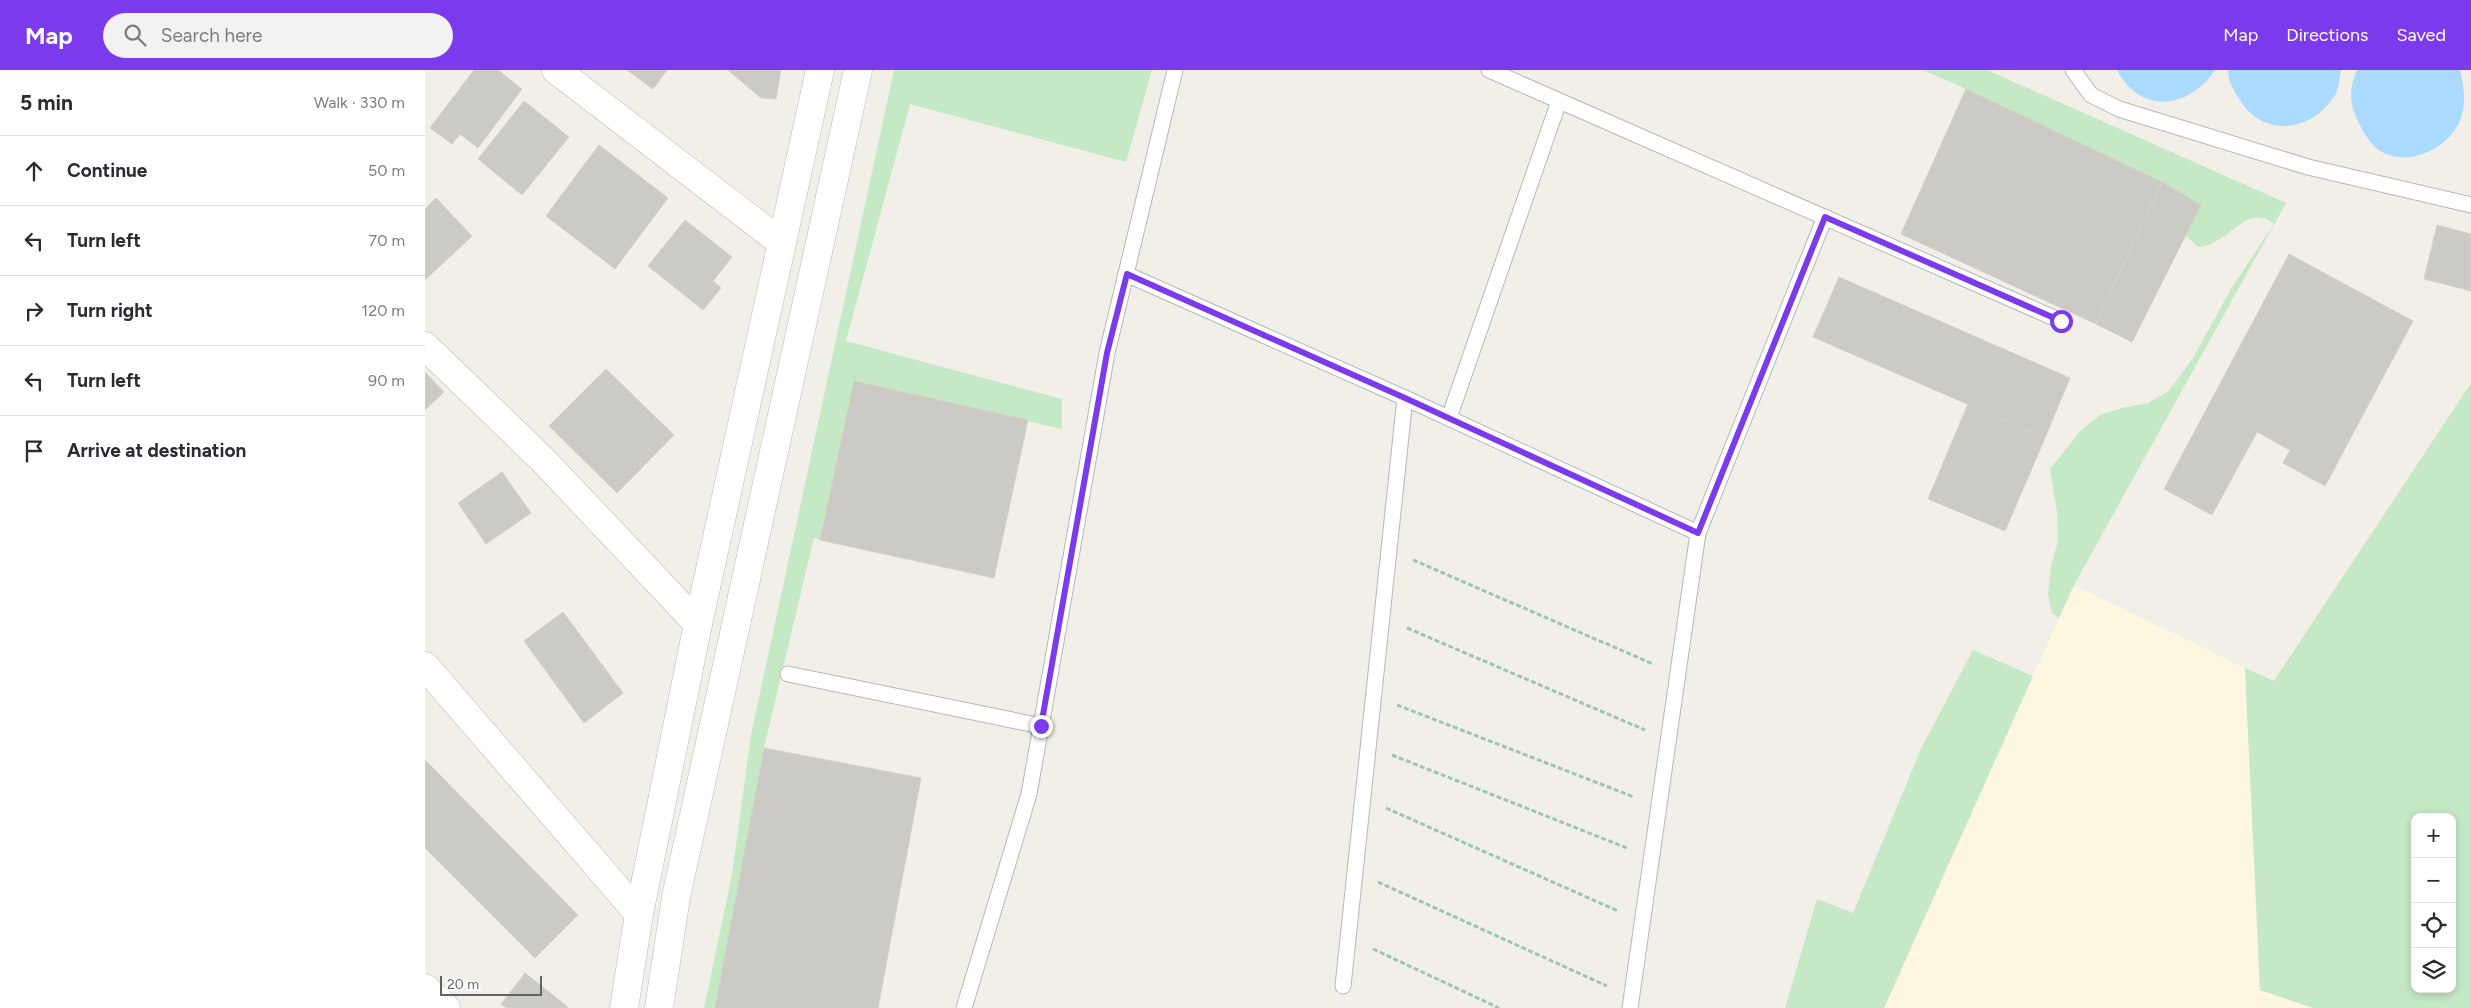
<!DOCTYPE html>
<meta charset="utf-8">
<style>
body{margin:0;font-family:Figtree,sans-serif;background:#f2f2f3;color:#2b2b33}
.controls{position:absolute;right:15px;bottom:15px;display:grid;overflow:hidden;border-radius:10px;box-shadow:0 2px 8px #0003}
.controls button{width:45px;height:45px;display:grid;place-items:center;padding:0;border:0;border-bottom:1px solid #e1e1e2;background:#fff;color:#2b2b33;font:25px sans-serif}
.scale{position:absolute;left:15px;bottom:12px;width:102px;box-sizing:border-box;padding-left:5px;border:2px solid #5f6368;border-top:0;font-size:14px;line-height:18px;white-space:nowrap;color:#5f6368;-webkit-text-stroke:4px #fff;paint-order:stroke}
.stop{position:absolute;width:15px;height:15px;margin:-11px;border:4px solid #7c3aed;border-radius:50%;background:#fff}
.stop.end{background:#7c3aed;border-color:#fff;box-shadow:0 1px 5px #0008}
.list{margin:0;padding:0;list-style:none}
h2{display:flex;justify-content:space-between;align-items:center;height:65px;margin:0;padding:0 20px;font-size:21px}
h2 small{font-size:16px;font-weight:400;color:#7c7c81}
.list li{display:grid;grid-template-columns:32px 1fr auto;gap:15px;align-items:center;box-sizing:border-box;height:70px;padding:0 20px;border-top:1px solid #e1e1e2}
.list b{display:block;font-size:19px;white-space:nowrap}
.list em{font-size:16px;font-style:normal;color:#7c7c81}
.icon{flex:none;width:28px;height:28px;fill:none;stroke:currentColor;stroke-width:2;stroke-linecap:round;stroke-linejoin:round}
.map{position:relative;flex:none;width:2046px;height:938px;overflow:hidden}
header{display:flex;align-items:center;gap:30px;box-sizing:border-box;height:70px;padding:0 25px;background:#7c3aed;color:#fff}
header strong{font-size:24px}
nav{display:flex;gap:28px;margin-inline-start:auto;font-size:18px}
.search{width:350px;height:45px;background:#f2f2f3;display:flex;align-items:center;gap:12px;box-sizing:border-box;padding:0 18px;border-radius:28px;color:#7c7c81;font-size:19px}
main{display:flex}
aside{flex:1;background:#fff}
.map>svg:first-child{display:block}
.commercial{fill:#fef7e0}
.green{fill:#c5e8c5;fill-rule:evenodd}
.water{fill:#aadaff}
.building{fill:#cccac5;stroke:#d6d1c6}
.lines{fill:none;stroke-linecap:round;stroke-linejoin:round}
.service-casing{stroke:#b5b8bc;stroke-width:17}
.minor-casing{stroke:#b5b8bc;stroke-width:29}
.secondary-casing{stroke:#b6babf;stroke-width:29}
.path{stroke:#9cc7a9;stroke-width:3;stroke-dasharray:5 2.5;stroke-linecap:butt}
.service{stroke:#fff;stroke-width:15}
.minor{stroke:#fff;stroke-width:28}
.secondary{stroke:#fff;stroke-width:28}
.route{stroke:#7c3aed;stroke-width:6}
</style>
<header>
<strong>Map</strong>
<div class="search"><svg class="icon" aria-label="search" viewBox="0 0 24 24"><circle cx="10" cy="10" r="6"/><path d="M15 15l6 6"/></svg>Search here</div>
<nav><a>Map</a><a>Directions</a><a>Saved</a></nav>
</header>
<main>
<aside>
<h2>5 min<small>Walk · 330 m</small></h2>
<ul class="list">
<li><svg class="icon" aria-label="ahead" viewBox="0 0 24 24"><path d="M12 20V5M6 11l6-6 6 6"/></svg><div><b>Continue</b></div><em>50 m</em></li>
<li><svg class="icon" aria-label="left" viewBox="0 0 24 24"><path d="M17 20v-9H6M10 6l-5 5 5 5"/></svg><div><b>Turn left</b></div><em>70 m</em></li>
<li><svg class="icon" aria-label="right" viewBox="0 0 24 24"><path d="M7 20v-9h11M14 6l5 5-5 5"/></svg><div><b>Turn right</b></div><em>120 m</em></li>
<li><svg class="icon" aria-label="left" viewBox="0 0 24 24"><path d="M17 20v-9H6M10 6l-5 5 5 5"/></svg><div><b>Turn left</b></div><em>90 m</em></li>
<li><svg class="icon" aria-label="arrive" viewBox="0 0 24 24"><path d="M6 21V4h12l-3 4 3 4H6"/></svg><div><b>Arrive at destination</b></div></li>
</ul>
</aside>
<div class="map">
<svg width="2046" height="938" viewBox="0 0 2046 938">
<rect width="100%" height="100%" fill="#f1efe8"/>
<!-- commercial -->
<path class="commercial" d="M1649 515 1820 598 1835 920 1888 938H1459Z"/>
<!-- green -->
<g class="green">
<path d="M469 0H727L701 92 485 34 421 271 637 329V359L429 312 395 470 389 467 339 678 290 938H279L307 805 326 665Z"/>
<path d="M1498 0H1562L1861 133 1649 515 1634 548 1627 543 1623 524 1626 497 1633 471 1632 442 1625 399 1657 359 1675 345 1697 338 1723 333 1744 321 1768 288 1806 219 1849 154C1820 131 1804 176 1773 177L1760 165 1541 19Z"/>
<path d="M2046 313V938H1888L1835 920 1820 598 1849 611ZM1990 747H2027V919H1990Z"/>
<path d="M1548 580 1608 606 1459 938H1360L1392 829 1428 843 1496 679Z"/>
</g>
<!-- water -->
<g class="water">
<path d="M1692 0H1790C1764 39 1715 45 1692 0Z"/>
<path d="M1803 0H1916C1915 7 1914 16 1911 23 1888 64 1834 69 1812 25 1807 17 1803 10 1803 0Z"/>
<path d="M1932 0H2035C2039 17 2042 36 2034 53 2022 78 1986 96 1959 83 1947 77 1938 63 1933 51 1924 34 1924 17 1932 0Z"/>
</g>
<!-- building -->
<g class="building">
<path d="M49 0H73L97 19 53 78 35 64 27 74 5 58Z"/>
<path d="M202 0H242L228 19Z"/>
<path d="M303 0H356L351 29 336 28Z"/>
<path d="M1541 19 1737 112 1671 254 1476 164Z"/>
<path d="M99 31 144 67 97 125 53 89Z"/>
<path d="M174 75 243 128 190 199 121 146Z"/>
<path d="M1737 112 1776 135 1707 272 1671 254Z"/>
<path d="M11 128 47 166 0 210V139Z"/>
<path d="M260 150 307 187 288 211 296 218 278 240 223 196Z"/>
<path d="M2012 155 2046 164V221L1999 209Z"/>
<path d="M1864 184 1988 251 1900 416 1858 393 1865 380 1832 362 1787 445 1739 419Z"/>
<path d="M1414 207 1645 308 1620 368 1388 267Z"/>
<path d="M181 299 249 365 192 423 124 356Z"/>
<path d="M0 302 19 322 0 340Z"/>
<path d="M429 311 603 350 569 508 395 470Z"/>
<path d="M1543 334 1620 368 1580 461 1503 429Z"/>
<path d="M77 402 106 443 61 474 33 433Z"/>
<path d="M138 542 198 623 159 653 99 571Z"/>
<path d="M339 678 496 708 453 938H290Z"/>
<path d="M0 690 153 845 110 888 0 778Z"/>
<path d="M100 903 143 937 142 938H82L76 934Z"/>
</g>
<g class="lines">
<defs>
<g id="service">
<path d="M1064 0 1636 251"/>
<path d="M1648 0 1666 25 1694 39 1883 97 2046 135"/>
<path d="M701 204 980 328 1273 463"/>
<path d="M1024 348 1134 31"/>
<path d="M363 604 616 656"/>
<path d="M918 916 980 328"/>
<path d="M539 938 604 724 682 283 750 0"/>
<path d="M1205 938 1273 463 1400 147"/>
</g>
<g id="minor">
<path d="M131 0 357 173"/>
<path d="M0 276 118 390 273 554"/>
<path d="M0 596 214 844"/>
<path d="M0 918 21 938"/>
</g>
<g id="secondary">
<path d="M199 938 214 844 273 554 395 0"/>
<path d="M234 938 251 827 433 0"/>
</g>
</defs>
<!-- service casing -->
<use href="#service" class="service-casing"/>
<!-- minor casing -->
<use href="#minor" class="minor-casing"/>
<!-- secondary casing -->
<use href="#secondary" class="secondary-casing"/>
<!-- path -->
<g class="path">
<path d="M988 490 1228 594"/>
<path d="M982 558 1220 660"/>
<path d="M972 635 1209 727"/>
<path d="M967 685 1202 778"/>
<path d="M961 738 1193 841"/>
<path d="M953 812 1182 916"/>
<path d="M948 879 1074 938"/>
</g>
<!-- service -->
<use href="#service" class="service"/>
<!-- minor -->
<use href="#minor" class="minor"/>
<!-- secondary -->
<use href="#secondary" class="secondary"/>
</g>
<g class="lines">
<!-- route -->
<path class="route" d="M616 656 682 283 702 204 980 328 1273 463 1400 147 1636 251"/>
</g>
</svg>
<div class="controls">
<button>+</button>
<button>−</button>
<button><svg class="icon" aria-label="locate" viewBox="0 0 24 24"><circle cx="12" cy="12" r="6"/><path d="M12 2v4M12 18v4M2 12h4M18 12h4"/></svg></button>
<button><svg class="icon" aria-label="layers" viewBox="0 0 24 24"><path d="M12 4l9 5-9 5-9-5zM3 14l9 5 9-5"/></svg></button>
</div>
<div class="scale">20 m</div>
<div class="stop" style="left:1636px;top:251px"></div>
<div class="stop end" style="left:616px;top:656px"></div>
</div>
</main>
